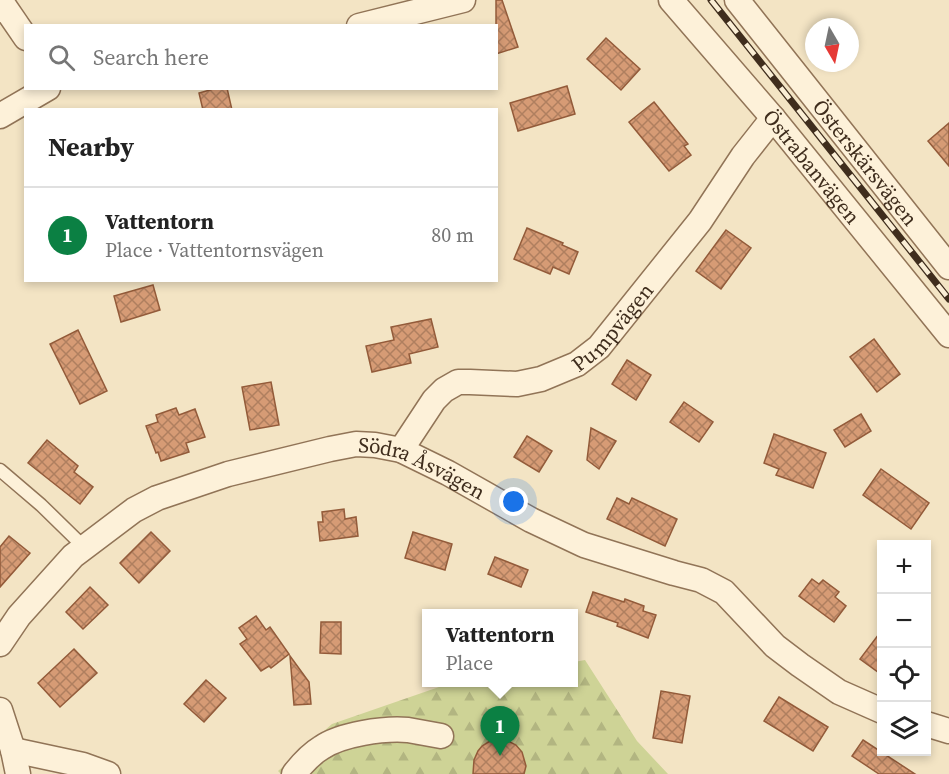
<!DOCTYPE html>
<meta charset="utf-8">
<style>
body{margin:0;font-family:"Source Serif 4",serif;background:#f6f6f6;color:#222}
.controls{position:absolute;right:18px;bottom:18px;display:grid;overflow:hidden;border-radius:0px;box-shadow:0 3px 9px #0003}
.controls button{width:54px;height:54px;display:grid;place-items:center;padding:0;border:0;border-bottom:2px solid #e0e0e0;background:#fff;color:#222;font:30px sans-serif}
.compass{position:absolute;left:805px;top:18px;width:54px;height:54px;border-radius:50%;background:#fff;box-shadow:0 3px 9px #0003;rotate:171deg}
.you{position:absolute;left:514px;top:502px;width:21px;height:21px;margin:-15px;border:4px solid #fff;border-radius:50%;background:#1a73e8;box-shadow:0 0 0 9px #1a73e833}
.badge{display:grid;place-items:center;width:39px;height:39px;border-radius:50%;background:#0b8043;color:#fff;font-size:20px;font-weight:700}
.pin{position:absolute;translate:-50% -50px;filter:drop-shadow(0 2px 3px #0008)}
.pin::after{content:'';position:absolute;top:32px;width:21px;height:18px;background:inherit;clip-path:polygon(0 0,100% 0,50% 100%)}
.popup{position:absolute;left:422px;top:609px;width:156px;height:78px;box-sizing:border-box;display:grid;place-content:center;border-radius:0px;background:#fff;filter:drop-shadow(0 2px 4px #0005);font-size:20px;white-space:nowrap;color:#767676}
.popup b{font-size:22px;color:#222}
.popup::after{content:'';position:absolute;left:50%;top:100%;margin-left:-12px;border:12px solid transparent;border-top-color:#fff}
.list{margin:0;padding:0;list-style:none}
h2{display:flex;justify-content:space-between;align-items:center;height:78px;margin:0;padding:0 24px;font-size:26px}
h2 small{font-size:20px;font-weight:400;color:#767676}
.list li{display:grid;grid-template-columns:39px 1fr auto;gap:18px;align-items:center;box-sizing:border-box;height:96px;padding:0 24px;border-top:2px solid #e0e0e0}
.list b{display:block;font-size:22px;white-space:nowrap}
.list p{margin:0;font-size:20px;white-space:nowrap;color:#767676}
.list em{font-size:20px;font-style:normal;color:#767676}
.icon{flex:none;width:33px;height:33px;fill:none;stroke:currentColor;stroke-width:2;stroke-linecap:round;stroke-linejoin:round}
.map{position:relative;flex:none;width:949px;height:774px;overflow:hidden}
.search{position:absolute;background:#fff;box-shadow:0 3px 9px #0003;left:24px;top:24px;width:474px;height:66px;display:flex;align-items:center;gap:15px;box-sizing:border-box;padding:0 21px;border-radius:0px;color:#767676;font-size:22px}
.panel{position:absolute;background:#fff;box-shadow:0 3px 9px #0003;left:24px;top:108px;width:474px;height:174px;border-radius:0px}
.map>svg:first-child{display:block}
.forest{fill:url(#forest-firs)}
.building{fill:url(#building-cross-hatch);stroke:#935b3a;stroke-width:1.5}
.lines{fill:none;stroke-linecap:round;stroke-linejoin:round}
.service-casing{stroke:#917457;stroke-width:15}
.minor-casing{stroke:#917457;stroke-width:27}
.service{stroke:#fdf1d9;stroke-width:12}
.minor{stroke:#fdf1d9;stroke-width:24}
.rail-casing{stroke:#3f2d1d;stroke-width:7}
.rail{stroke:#faeed5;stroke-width:4.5;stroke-dasharray:14;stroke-linecap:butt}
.labels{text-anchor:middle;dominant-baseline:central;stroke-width:4.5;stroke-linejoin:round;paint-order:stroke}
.street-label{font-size:21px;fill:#3f2d1d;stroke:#faeed5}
</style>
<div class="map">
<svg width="949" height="774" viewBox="0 0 949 774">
<defs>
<pattern id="forest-firs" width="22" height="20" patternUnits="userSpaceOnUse" patternTransform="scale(1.5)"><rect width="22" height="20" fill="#ced396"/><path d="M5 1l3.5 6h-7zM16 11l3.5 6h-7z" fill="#b2b581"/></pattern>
<pattern id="building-cross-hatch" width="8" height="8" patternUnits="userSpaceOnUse" patternTransform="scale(1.5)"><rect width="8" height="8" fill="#d69b75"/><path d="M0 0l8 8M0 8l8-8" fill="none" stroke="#af7f5f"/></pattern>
</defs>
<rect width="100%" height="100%" fill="#f3e4c4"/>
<!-- forest -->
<path class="forest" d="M585 660 637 741 668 774H281L278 771 332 724 439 687 464 683 574 682V662Z"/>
<!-- building -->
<g class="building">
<path d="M496 0H502L518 47 496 54Z"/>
<path d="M606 38 640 69 621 90 587 59Z"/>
<path d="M567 86 575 114 518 131 510 103Z"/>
<path d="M217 88H227L232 110H203L199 93Z"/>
<path d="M654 102 688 144 684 146 691 155 669 171 629 122Z"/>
<path d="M949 123V166L928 141Z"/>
<path d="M527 228 563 243 562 245 578 252 569 274 553 267 550 274 514 259Z"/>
<path d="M726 230 751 248 721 289 696 271Z"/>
<path d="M153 285 160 310 121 322 114 296Z"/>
<path d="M431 319 438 347 409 354 411 363 372 372 366 346 394 340 391 327Z"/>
<path d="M78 330 107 391 80 404 50 344Z"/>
<path d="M874 339 900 374 877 392 850 357Z"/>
<path d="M627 360 651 375 636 400 612 384Z"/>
<path d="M271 382 279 425 250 430 242 387Z"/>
<path d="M684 402 713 422 699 442 670 422Z"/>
<path d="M176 408 179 415 195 409 205 437 186 443 189 452 161 461 158 452 156 453 146 426 158 422 156 415Z"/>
<path d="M861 414 871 431 845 447 834 430Z"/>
<path d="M591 428 616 441 599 469 587 460Z"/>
<path d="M774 434 826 453 813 488 776 475 779 469 764 463Z"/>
<path d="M527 436 552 451 539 472 514 457Z"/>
<path d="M47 440 78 466 74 472 93 487 80 504 28 463Z"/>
<path d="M881 469 929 503 911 529 863 495Z"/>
<path d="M617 498 629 504 632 498 677 519 665 546 607 519Z"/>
<path d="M344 509 345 519 356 517 358 536 320 541 318 522H323L322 512Z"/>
<path d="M151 532 170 551 139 583 120 563Z"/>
<path d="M413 532 452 544 445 570 405 558Z"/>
<path d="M9 536 30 553 0 587V547Z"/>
<path d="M495 557 528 570 521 587 488 574Z"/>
<path d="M812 579 819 584 823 580 839 592 835 597 846 606 834 622 799 596Z"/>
<path d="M90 587 108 605 83 629 66 612Z"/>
<path d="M593 592 624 602 625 599 644 606 643 611 656 615 648 638 617 626 618 623 586 612Z"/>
<path d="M256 616 266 630 270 627 289 654 271 668 269 666 261 671 240 644 247 639 239 628Z"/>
<path d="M321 622H341V654L320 653Z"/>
<path d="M882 630V675L860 659Z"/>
<path d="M74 649 97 673 60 707 38 683Z"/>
<path d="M290 656 309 682 311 704 294 705Z"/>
<path d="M206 680 226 698 204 722 184 704Z"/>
<path d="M661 691 690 696 682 743 653 738Z"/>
<path d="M779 697 828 727 813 751 764 721Z"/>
<path d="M499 740 508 741 516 745 522 752 526 766 524 774H473L474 760 478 751 482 746 490 741Z"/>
<path d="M863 740 915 774H879L852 756Z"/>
</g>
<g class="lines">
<defs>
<path id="service" d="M0 470 41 505 85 548"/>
<g id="minor">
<path d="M0 0 26 38"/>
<path id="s1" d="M671 0 773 118 949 335"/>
<path id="s2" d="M737 0 949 267"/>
<path d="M359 26 463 0"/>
<path d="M0 116 48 88"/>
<path id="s3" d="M401 450 434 400 444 390 458 382H470L517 384 541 379 577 364 599 347 700 221 743 156 773 118"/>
<path id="s4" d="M0 644 19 616 73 556 134 510 157 498 228 474 330 449 356 444 375 445 401 450 448 473 531 520 584 545 674 573 701 580 724 592 775 646 800 665 839 692 882 711"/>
<path d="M0 710 13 750 18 774"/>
<path d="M926 724 949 731"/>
<path d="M13 750 83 765 108 774"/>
<path d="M294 774C301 765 311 754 321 748 341 734 384 728 408 730 419 732 430 734 441 736"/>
</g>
</defs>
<!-- service casing -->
<use href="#service" class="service-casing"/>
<!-- minor casing -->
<use href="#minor" class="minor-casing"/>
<!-- service -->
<use href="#service" class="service"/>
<!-- minor -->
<use href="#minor" class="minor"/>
<defs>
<path id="rail" d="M711 0 949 299"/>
</defs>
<!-- rail casing -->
<use href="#rail" class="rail-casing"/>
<!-- rail -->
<use href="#rail" class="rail"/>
</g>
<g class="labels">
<!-- street labels -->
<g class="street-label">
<text stroke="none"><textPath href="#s2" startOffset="207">Österskärsvägen</textPath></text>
<text stroke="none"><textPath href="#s1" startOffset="218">Östrabanvägen</textPath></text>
<text stroke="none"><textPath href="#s3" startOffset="264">Pumpvägen</textPath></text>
<text stroke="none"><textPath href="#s4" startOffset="494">Södra Åsvägen</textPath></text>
</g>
</g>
</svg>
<div class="controls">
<button>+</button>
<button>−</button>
<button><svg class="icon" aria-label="locate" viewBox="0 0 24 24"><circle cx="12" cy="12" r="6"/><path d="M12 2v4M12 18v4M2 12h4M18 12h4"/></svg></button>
<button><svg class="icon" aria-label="layers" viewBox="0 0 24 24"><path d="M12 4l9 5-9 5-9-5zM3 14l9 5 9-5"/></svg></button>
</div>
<svg class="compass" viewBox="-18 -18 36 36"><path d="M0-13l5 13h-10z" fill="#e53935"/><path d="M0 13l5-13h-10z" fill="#767676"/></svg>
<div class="you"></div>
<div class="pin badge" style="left:500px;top:756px">1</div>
<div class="popup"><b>Vattentorn</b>Place</div>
<div class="search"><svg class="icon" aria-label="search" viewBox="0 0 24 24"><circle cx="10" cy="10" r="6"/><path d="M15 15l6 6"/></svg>Search here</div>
<section class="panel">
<h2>Nearby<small></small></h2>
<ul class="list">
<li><span class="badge">1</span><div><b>Vattentorn</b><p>Place · Vattentornsvägen</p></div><em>80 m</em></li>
</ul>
</section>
</div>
